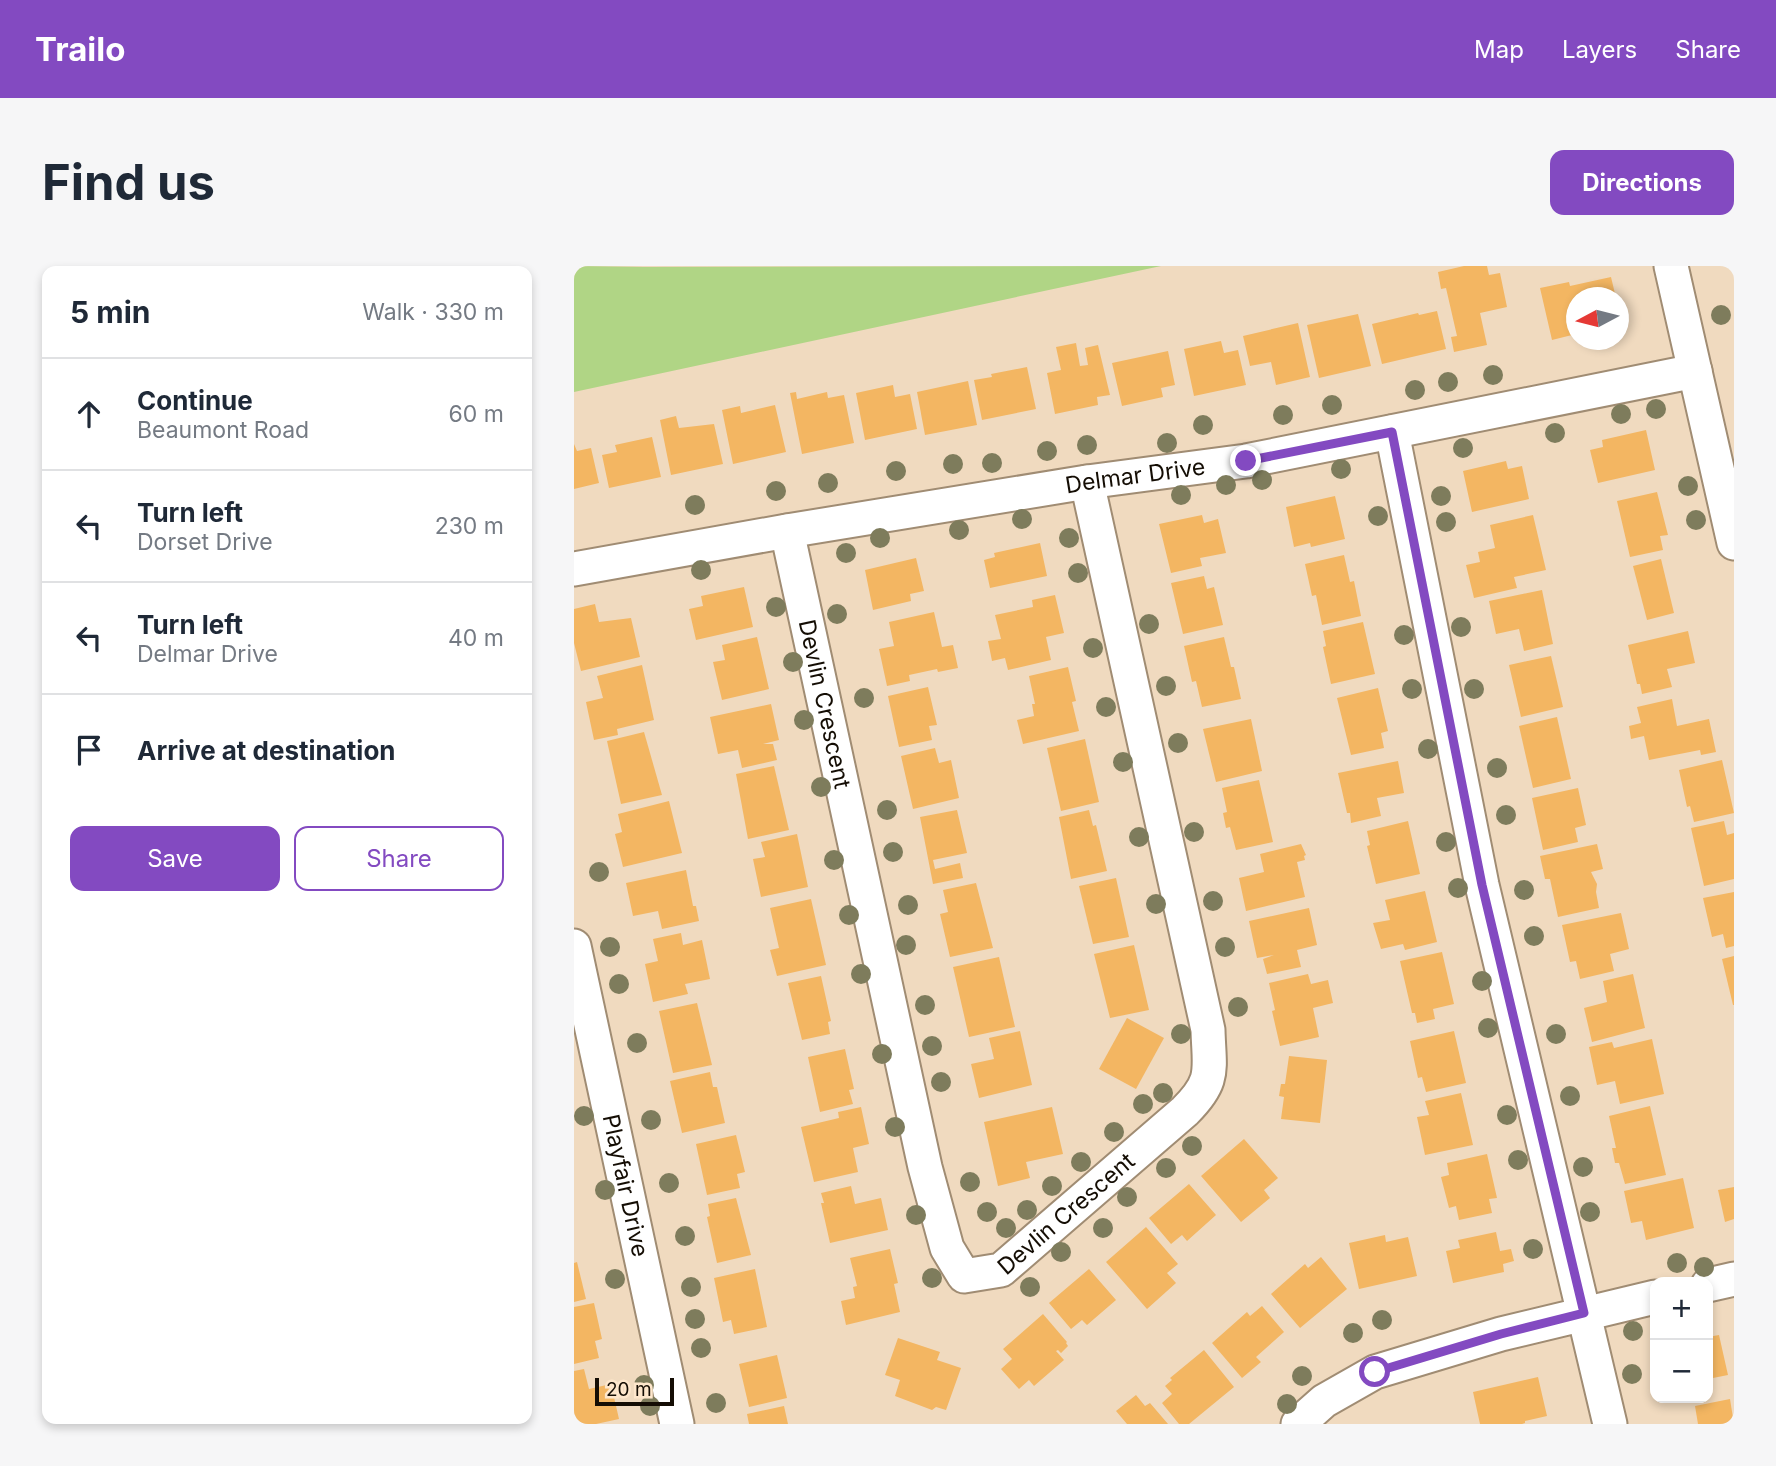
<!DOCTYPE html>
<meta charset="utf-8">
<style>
body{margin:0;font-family:Inter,sans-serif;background:#f6f6f7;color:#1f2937}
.controls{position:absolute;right:21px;bottom:21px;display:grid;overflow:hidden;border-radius:14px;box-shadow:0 4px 10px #0003}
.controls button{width:63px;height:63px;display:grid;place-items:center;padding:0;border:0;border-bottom:2px solid #e0e1e3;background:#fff;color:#1f2937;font:35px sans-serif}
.compass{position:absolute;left:992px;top:21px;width:63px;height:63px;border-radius:50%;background:#fff;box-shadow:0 4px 10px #0003;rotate:263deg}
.scale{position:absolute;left:21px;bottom:18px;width:79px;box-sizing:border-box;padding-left:7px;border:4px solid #140d04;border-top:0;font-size:19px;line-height:24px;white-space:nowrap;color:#140d04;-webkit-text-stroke:5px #fee7cc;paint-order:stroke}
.stop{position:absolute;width:21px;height:21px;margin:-16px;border:5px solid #834ac1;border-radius:50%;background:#fff}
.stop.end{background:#834ac1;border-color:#fff;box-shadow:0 2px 7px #0008}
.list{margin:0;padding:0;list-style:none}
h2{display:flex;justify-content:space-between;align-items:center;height:91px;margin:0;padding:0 28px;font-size:30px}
h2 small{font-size:23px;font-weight:400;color:#747a83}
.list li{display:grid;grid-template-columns:46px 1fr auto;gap:21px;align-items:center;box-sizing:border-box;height:112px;padding:0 28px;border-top:2px solid #e0e1e3}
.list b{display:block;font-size:26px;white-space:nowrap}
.list p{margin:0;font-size:23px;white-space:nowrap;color:#747a83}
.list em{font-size:23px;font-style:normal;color:#747a83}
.actions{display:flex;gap:14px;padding:21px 28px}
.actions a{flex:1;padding:16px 0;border:2px solid #834ac1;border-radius:14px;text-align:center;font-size:24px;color:#834ac1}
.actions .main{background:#834ac1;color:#fff}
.icon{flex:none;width:38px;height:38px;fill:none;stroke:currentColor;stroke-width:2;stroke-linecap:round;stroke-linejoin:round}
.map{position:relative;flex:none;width:1160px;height:1158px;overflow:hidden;border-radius:14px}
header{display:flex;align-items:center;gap:42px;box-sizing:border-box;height:98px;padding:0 35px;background:#834ac1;color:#fff}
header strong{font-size:33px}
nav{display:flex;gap:38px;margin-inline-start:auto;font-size:24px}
.intro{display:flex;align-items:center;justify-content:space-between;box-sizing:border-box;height:168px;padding:0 42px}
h1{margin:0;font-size:49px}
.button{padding:18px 32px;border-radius:14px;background:#834ac1;color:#fff;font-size:24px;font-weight:700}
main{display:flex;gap:42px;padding:0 42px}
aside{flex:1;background:#fff;border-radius:14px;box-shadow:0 4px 10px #0003}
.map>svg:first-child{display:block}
.green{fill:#b0d585}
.building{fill:#f3b662}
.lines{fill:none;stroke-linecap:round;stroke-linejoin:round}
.minor-casing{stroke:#a08c73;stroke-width:37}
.minor{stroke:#fff;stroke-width:33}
.tree{fill:#7e7c5c}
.route{stroke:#834ac1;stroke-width:9}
.labels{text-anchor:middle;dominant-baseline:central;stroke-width:7;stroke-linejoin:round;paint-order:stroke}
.street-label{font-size:23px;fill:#140d04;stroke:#fee7cc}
</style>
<header>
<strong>Trailo</strong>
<nav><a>Map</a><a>Layers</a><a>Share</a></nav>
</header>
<div class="intro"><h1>Find us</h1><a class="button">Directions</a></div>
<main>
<aside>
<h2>5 min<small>Walk · 330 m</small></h2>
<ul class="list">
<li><svg class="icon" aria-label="ahead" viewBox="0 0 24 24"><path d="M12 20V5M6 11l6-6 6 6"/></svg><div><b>Continue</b><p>Beaumont Road</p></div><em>60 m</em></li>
<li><svg class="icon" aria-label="left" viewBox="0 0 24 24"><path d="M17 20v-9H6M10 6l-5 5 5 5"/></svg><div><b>Turn left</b><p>Dorset Drive</p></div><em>230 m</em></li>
<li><svg class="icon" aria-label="left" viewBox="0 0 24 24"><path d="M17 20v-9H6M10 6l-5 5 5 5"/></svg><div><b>Turn left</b><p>Delmar Drive</p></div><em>40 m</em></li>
<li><svg class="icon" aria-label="arrive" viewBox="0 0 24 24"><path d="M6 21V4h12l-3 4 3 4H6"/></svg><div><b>Arrive at destination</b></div></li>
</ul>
<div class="actions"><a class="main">Save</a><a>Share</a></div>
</aside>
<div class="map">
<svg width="1160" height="1158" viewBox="0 0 1160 1158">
<rect width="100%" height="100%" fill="#f0dabf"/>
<!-- green -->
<path class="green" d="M0 0 70 1 587 0 0 126Z"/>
<!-- building -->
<g class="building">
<path d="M890 0H913L915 9 926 7 933 41 906 47 913 79 880 86 877 71 883 70 872 22 867 23 864 6Z"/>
<path d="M1037 11 1042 32H1002V68L978 74 966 22 995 16 996 20Z"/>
<path d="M863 45 872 83 808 98 798 58 844 47 845 49Z"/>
<path d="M784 48 797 100 745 112 733 59Z"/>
<path d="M724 57 736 111 702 119 697 96 676 100 669 70Z"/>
<path d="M647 75 650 87 664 84 672 119 620 130 610 83Z"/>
<path d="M502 77 506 100 514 99 511 82 524 79 536 129 523 131 524 139 481 148 473 107 487 104 482 81Z"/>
<path d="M594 85 601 119 587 122 589 131 548 140 538 97Z"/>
<path d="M453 101 462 143 408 154 400 114 418 111 417 108Z"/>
<path d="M394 115 403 159 351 169 343 126Z"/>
<path d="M319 119 321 131 336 128 343 163 291 174 282 127Z"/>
<path d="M222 126 223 133 253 126 254 132 270 129 280 177 228 188 216 127Z"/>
<path d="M201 139 212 186 159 198 148 144 166 140 167 147Z"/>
<path d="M102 150 105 162 140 158 149 198 97 209 86 154Z"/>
<path d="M1072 164 1081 204 1024 217 1016 184 1029 181 1028 174Z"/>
<path d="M78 171 87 211 35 222 28 189 43 186 41 179Z"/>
<path d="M0 178 3 185 17 182 25 217 0 223Z"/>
<path d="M932 195 934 203 948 200 955 233 898 246 889 205Z"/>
<path d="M1083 226 1094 269 1086 270 1089 284 1056 291 1043 235Z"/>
<path d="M761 230 771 273 737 281 736 277 720 281 712 241Z"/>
<path d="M628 249 630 257 644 253 652 287 626 292 628 300 597 307 585 258Z"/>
<path d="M959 249 972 304 940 311 943 322 900 332 892 299 906 296 904 286 921 282 916 259Z"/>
<path d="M466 277 473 310 416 322 410 294 421 291 420 287Z"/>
<path d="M770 289 776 316 780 315 787 350 748 359 742 329 738 330 731 298Z"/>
<path d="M342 292 350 325 336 328 337 335 299 344 291 304Z"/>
<path d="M1087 293 1100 347 1073 354 1059 300Z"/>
<path d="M630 310 633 323 640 321 649 359 609 368 597 317Z"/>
<path d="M170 321 179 361 122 374 115 343 129 340 127 330Z"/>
<path d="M968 324 979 378 950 385 945 363 922 368 915 335Z"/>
<path d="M481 329 490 367 472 371 477 394 434 404 431 392 418 395 414 375 427 373 421 349 459 341 458 334Z"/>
<path d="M21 338 25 356 57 352 66 391 7 405 0 377V343Z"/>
<path d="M360 346 368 381 379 379 384 402 364 406 363 403 335 409 336 415 313 420 305 383 320 380 315 356Z"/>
<path d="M789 356 801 408 757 418 749 381 752 380 749 365Z"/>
<path d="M1114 365 1121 397 1093 403 1098 421 1068 428 1066 418H1063L1054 379Z"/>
<path d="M183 371 195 423 148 434 139 396 151 394 148 379Z"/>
<path d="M650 371 657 401H660L667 433 628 441 622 415 618 416 610 380Z"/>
<path d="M977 390 989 441 947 451 935 399Z"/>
<path d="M68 399 80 454 43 463 44 469 20 474 12 436 29 432 23 410Z"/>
<path d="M494 401 502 435 498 436 505 465 449 478 443 454 460 450 458 438H461L455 410Z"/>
<path d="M354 421 363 459 355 460 358 474 325 481 314 430Z"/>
<path d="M804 422 814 465 807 467 810 482 777 489 763 432Z"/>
<path d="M1098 433 1103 460 1135 453 1142 486 1127 489 1126 484 1075 494 1070 470 1057 473 1055 460 1067 457 1063 441Z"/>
<path d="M197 438 205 474 189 478H199L203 494 168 502 164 484 144 488 136 451Z"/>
<path d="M983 451 997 513 959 522 945 460Z"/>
<path d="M677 453 688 505 642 516 629 463Z"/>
<path d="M70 466 88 529 47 538 33 475Z"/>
<path d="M511 473 525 536 487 545 473 482Z"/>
<path d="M361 482 365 497 377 494 385 532 339 543 327 490Z"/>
<path d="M1148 494 1160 547 1120 556 1116 540 1113 541 1105 504Z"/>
<path d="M824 495 830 527 803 532 807 550 777 557 776 547H773L764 507Z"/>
<path d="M200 500 215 564 174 573 162 508Z"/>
<path d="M685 514 699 576 662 584 656 561 652 562 649 547 653 546 648 522Z"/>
<path d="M1004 522 1012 559 1001 562 1004 576 969 584 958 532Z"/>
<path d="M95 535 108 587 49 601 41 568 48 566 44 548Z"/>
<path d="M383 544 393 587 359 594 361 603 386 597 389 612 359 618 346 551Z"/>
<path d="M515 544 519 560 522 559 533 605 497 613 485 551Z"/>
<path d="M834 555 846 608 802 618 793 580 796 579 793 565Z"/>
<path d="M1150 555 1153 569 1160 567V613L1130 620 1117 562Z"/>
<path d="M223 568 234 621 187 631 179 593 191 591 187 576Z"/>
<path d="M727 578 732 589 730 590 731 594 723 596 731 631 672 645 665 612 690 606 686 588Z"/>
<path d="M1023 578 1029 603 1017 606 1023 618 1022 626 1025 642 984 651 976 613H971L966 590Z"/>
<path d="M112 604 119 640H122L125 655 88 663 84 645 59 650 52 617Z"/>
<path d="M542 612 555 671 519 678 505 620Z"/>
<path d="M402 617 419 682 376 691 366 648 374 646 369 624Z"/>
<path d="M851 625 863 676 831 684 829 678 807 683 799 657 816 654 811 634Z"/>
<path d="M1160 626V680L1152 682 1149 668 1138 671 1129 632Z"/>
<path d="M237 633 252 699 203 710 196 684 205 682 196 642Z"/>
<path d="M735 642 743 679 723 684 727 701 693 708 689 693 700 689 683 692 675 655Z"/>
<path d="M1047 647 1055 683 1036 688 1040 705 1006 713 1002 695 996 696 988 659Z"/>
<path d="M107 667 109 679 128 674 136 713 111 718 114 728 79 736 71 698 84 695 79 673Z"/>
<path d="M560 679 575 744 536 752 520 688Z"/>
<path d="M868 686 880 738 859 743 861 753 843 757 841 747H838L826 695Z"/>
<path d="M1160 690V739H1159L1148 693Z"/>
<path d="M425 691 441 761 395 771 379 701Z"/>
<path d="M734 708 737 718 754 714 759 737 739 742 745 771 706 780 698 745 701 744 695 717Z"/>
<path d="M1059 708 1071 762 1018 776 1010 742 1033 736 1029 715Z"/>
<path d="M247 710 257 755 254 756 256 768 228 774 214 717Z"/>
<path d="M123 737 138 799 99 807 85 745Z"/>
<path d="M553 752 590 772 562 823 525 803Z"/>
<path d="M446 765 458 819 405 832 397 798 420 793 415 772Z"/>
<path d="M880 765 892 817 852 826 848 811 844 812 836 775Z"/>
<path d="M1078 773 1090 828 1046 838 1041 815 1023 819 1015 781 1038 776 1040 782Z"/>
<path d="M271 783 280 823 275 824 279 838 246 846 234 791Z"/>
<path d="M715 790 753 794 746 857 707 853 710 831 705 830 707 818H711Z"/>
<path d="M136 806 139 821H143L151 857 108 867 96 815Z"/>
<path d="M887 827 899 879 851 889 843 851 855 849 851 835Z"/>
<path d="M1076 840 1092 909 1051 918 1045 897H1041L1038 882H1042L1035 850Z"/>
<path d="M287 841 295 878 279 882 284 906 240 916 227 861 265 852 264 846Z"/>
<path d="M478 841 489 888 452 896 456 912 424 920 410 856Z"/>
<path d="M162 869 171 906 163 908 166 922 133 929 122 878Z"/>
<path d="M670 873 704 912 690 924 696 932 667 956 627 910Z"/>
<path d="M913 888 923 932 915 933 918 947 885 954 882 940 875 942 867 911 875 909 873 897Z"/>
<path d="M1109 912 1120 962 1072 974 1068 955 1057 957 1050 925Z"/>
<path d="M615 918 642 949 613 975 608 969 597 978 575 952Z"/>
<path d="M277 920 281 938 307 932 314 964 256 977 247 937H250L247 927Z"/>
<path d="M1160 921V953L1151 956 1144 924Z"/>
<path d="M162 932 177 989 143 997 133 951 136 950 134 938Z"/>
<path d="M572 961 604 998 593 1007 602 1017 573 1043 532 996Z"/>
<path d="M922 966 926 985 937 983 940 995 929 998 930 1006 879 1017 872 985 886 982 884 974Z"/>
<path d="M811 969 812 976 834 971 843 1010 785 1023 775 977Z"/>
<path d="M316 983 324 1017 320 1018 326 1046 272 1059 267 1035 281 1032 279 1021 283 1020 276 992Z"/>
<path d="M747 991 773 1023 726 1062 697 1028 731 998 734 1002Z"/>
<path d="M3 996 12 1033 0 1036V997Z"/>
<path d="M181 1003 193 1061 160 1068 157 1054 149 1056 140 1012Z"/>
<path d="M515 1003 542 1034 513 1059 508 1054 497 1063 475 1037Z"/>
<path d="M20 1037 28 1073 21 1075 25 1092 0 1098V1041Z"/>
<path d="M688 1040 710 1066 682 1091 687 1096 668 1112 638 1077 673 1046 676 1050Z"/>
<path d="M469 1048 493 1076 492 1077 494 1080 487 1087 484 1084 482 1085 490 1094 460 1120 455 1114 445 1123 427 1103 438 1093 429 1083Z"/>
<path d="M1145 1069 1154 1109 1134 1113V1071Z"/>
<path d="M324 1072 366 1086 363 1094 387 1102 372 1144 362 1141 358 1144 321 1130 326 1114 311 1109Z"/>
<path d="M630 1084 660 1121 615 1158H605L588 1137 598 1128 591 1120 598 1114 596 1112Z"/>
<path d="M203 1089 213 1132 175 1141 165 1098Z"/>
<path d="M10 1103 15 1123 37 1118 45 1153 22 1158H0V1105Z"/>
<path d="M964 1111 973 1150 951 1155V1157L948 1158H906L899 1126Z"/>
<path d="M562 1129 571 1140 576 1137 594 1158H553L542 1145Z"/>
<path d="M1156 1133 1160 1158H1124L1121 1140Z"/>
<path d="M210 1140 214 1158H175L173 1148Z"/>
</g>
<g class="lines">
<defs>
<g id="minor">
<path d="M1097 0 1160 277"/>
<path d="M818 166 908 619 1036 1158"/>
<path id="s1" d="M213 265 351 901 373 982 390 1010 427 1004 611 845C642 814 635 804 634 764L513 216"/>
<path id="s2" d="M0 303 213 265 513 216 672 195 1121 105"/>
<path id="s3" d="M0 680 103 1158"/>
<path d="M1134 1019 1160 1013"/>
<path d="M724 1158 750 1135 801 1106 927 1068 1081 1031"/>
</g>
</defs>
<!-- minor casing -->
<use href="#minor" class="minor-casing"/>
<!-- minor -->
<use href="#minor" class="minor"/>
</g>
<!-- trees -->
<g class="tree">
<circle cx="1147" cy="49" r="10"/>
<circle cx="919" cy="109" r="10"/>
<circle cx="874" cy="116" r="10"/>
<circle cx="841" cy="124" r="10"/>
<circle cx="758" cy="139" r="10"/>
<circle cx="1082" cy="143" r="10"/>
<circle cx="1047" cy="148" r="10"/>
<circle cx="709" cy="149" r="10"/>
<circle cx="629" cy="159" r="10"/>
<circle cx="981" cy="167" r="10"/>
<circle cx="593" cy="177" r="10"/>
<circle cx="513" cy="179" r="10"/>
<circle cx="889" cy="182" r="10"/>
<circle cx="473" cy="185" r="10"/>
<circle cx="418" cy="197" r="10"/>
<circle cx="379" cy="198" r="10"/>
<circle cx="767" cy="203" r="10"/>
<circle cx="322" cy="205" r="10"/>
<circle cx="688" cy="214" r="10"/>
<circle cx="254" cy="217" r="10"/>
<circle cx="652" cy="219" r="10"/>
<circle cx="1114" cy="220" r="10"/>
<circle cx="202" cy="225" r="10"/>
<circle cx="607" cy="229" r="10"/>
<circle cx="867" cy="230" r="10"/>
<circle cx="121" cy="239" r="10"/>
<circle cx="804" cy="250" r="10"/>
<circle cx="448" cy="253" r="10"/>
<circle cx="1122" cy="254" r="10"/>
<circle cx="872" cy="256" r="10"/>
<circle cx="385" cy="264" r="10"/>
<circle cx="306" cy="272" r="10"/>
<circle cx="495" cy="272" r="10"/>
<circle cx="272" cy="287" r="10"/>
<circle cx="127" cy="304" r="10"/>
<circle cx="504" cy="307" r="10"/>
<circle cx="202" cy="341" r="10"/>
<circle cx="263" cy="348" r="10"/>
<circle cx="575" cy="358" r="10"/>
<circle cx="887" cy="361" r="10"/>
<circle cx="830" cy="369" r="10"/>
<circle cx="519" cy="382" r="10"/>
<circle cx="219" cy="396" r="10"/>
<circle cx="592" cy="420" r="10"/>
<circle cx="838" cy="423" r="10"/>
<circle cx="900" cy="423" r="10"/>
<circle cx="290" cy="432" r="10"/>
<circle cx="532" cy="441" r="10"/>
<circle cx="230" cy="454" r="10"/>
<circle cx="604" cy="477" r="10"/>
<circle cx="854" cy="483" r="10"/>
<circle cx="549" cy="496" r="10"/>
<circle cx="923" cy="502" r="10"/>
<circle cx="247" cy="521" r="10"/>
<circle cx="313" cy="544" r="10"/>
<circle cx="932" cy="549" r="10"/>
<circle cx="620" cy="566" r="10"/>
<circle cx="565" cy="571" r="10"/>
<circle cx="872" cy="576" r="10"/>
<circle cx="319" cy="586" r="10"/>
<circle cx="260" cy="594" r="10"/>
<circle cx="25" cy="606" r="10"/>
<circle cx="884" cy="622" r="10"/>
<circle cx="950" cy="624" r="10"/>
<circle cx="639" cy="635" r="10"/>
<circle cx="582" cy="638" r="10"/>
<circle cx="334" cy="639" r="10"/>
<circle cx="275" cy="649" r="10"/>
<circle cx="960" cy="670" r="10"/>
<circle cx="332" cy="679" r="10"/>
<circle cx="36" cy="681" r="10"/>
<circle cx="651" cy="681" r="10"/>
<circle cx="287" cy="708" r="10"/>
<circle cx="908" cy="715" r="10"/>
<circle cx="45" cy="718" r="10"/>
<circle cx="351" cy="739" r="10"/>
<circle cx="664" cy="741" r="10"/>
<circle cx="914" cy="762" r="10"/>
<circle cx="607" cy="768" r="10"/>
<circle cx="982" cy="768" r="10"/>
<circle cx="63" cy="777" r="10"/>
<circle cx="358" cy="780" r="10"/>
<circle cx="308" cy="788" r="10"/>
<circle cx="367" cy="816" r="10"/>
<circle cx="589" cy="827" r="10"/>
<circle cx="996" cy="830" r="10"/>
<circle cx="569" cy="838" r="10"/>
<circle cx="933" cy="849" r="10"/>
<circle cx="10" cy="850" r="10"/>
<circle cx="77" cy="854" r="10"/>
<circle cx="321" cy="861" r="10"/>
<circle cx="540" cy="866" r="10"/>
<circle cx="618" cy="880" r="10"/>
<circle cx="944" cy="894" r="10"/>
<circle cx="507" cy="896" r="10"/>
<circle cx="1009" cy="901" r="10"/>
<circle cx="592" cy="902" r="10"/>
<circle cx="396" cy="916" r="10"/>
<circle cx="95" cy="917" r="10"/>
<circle cx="478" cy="920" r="10"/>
<circle cx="31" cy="924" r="10"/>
<circle cx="553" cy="931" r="10"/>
<circle cx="453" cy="944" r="10"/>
<circle cx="413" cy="946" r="10"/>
<circle cx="1016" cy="946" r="10"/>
<circle cx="342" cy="949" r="10"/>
<circle cx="432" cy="962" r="10"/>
<circle cx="529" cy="962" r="10"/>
<circle cx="111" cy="970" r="10"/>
<circle cx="959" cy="983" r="10"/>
<circle cx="487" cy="986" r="10"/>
<circle cx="1103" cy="997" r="10"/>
<circle cx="1130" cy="1001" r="10"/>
<circle cx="358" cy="1012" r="10"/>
<circle cx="41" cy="1013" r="10"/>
<circle cx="117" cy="1021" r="10"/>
<circle cx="456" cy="1021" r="10"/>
<circle cx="121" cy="1053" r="10"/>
<circle cx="808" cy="1054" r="10"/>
<circle cx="1059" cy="1065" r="10"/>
<circle cx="779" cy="1067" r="10"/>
<circle cx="127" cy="1082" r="10"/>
<circle cx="1058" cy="1108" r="10"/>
<circle cx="728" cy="1110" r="10"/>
<circle cx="70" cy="1119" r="10"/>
<circle cx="142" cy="1137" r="10"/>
<circle cx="713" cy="1138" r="10"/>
<circle cx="76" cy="1140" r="10"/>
</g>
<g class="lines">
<!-- route -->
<path class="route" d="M672 195 818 166 908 619 1010 1047 927 1068 801 1106"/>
</g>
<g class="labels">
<!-- street labels -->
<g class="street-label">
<text stroke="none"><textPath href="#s2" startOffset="569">Delmar Drive</textPath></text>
<text stroke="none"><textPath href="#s1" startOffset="177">Devlin Crescent</textPath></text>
<text stroke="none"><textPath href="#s3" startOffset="245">Playfair Drive</textPath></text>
<text stroke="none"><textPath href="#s1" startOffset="891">Devlin Crescent</textPath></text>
</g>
</g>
</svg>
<div class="controls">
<button>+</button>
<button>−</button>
</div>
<svg class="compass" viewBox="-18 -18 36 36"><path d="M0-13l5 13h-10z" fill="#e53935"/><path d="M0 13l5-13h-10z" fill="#747a83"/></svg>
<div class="scale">20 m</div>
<div class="stop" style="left:801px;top:1106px"></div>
<div class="stop end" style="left:672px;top:195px"></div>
</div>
</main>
